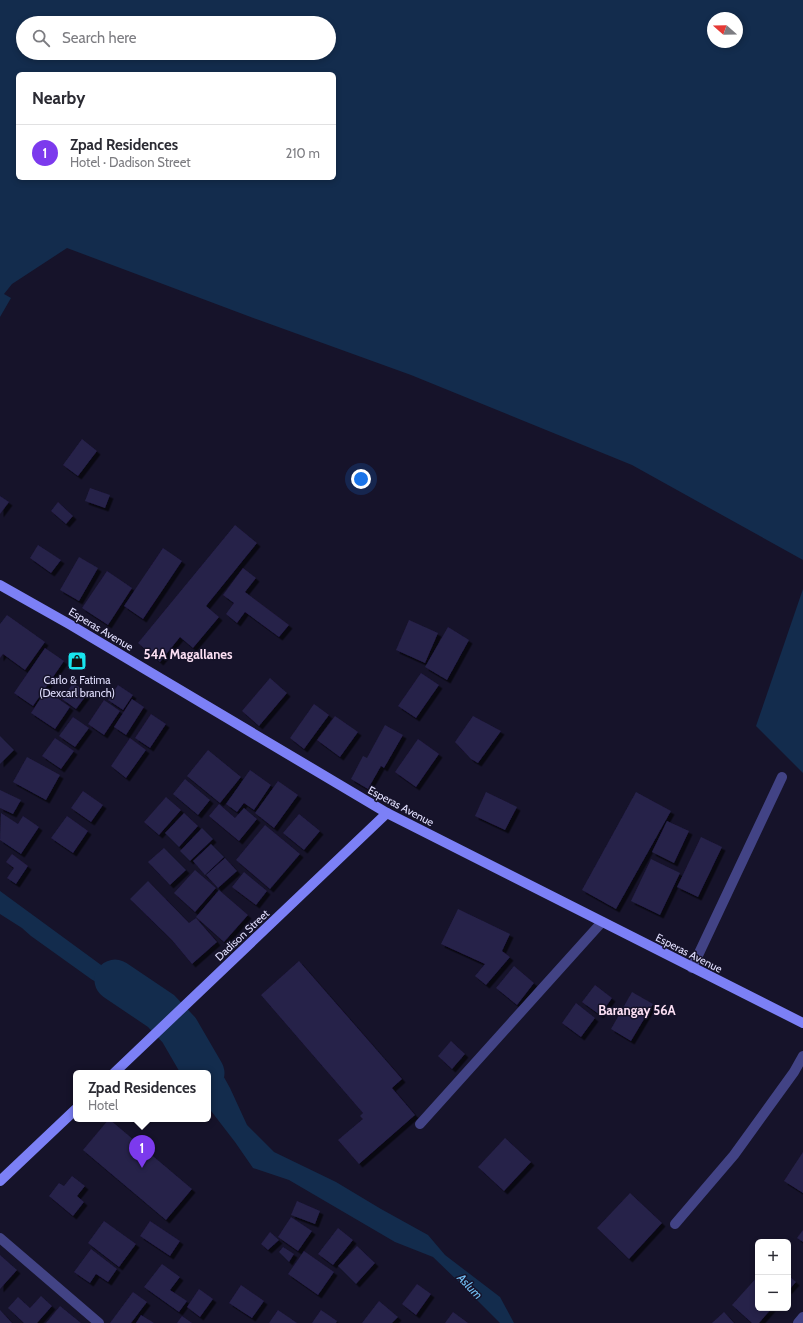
<!DOCTYPE html>
<meta charset="utf-8">
<style>
body{margin:0;font-family:Cabin,sans-serif;background:#f2f2f3;color:#2b2b33}
.controls{position:absolute;right:12px;bottom:12px;display:grid;overflow:hidden;border-radius:6px;box-shadow:0 2px 6px #0003}
.controls button{width:36px;height:36px;display:grid;place-items:center;padding:0;border:0;border-bottom:1px solid #e1e1e2;background:#fff;color:#2b2b33;font:20px sans-serif}
.compass{position:absolute;left:707px;top:12px;width:36px;height:36px;border-radius:50%;background:#fff;box-shadow:0 2px 6px #0003;rotate:290deg}
.you{position:absolute;left:361px;top:479px;width:14px;height:14px;margin:-10px;border:3px solid #fff;border-radius:50%;background:#1a73e8;box-shadow:0 0 0 6px #1a73e833}
.badge{display:grid;place-items:center;width:26px;height:26px;border-radius:50%;background:#7c3aed;color:#fff;font-size:13px;font-weight:700}
.pin{position:absolute;translate:-50% -33px;filter:drop-shadow(0 1px 2px #0008)}
.pin::after{content:'';position:absolute;top:21px;width:14px;height:12px;background:inherit;clip-path:polygon(0 0,100% 0,50% 100%)}
.popup{position:absolute;left:73px;top:1070px;width:138px;height:52px;box-sizing:border-box;display:grid;place-content:center;border-radius:6px;background:#fff;filter:drop-shadow(0 1px 3px #0005);font-size:13px;white-space:nowrap;color:#7c7c81}
.popup b{font-size:15px;color:#2b2b33}
.popup::after{content:'';position:absolute;left:50%;top:100%;margin-left:-8px;border:8px solid transparent;border-top-color:#fff}
.list{margin:0;padding:0;list-style:none}
h2{display:flex;justify-content:space-between;align-items:center;height:52px;margin:0;padding:0 16px;font-size:17px}
h2 small{font-size:13px;font-weight:400;color:#7c7c81}
.list li{display:grid;grid-template-columns:26px 1fr auto;gap:12px;align-items:center;box-sizing:border-box;height:56px;padding:0 16px;border-top:1px solid #e1e1e2}
.list b{display:block;font-size:15px;white-space:nowrap}
.list p{margin:0;font-size:13px;white-space:nowrap;color:#7c7c81}
.list em{font-size:13px;font-style:normal;color:#7c7c81}
.icon{flex:none;width:22px;height:22px;fill:none;stroke:currentColor;stroke-width:2;stroke-linecap:round;stroke-linejoin:round}
.map{position:relative;flex:none;width:803px;height:1323px;overflow:hidden}
.search{position:absolute;background:#fff;box-shadow:0 2px 6px #0003;left:16px;top:16px;width:320px;height:44px;display:flex;align-items:center;gap:10px;box-sizing:border-box;padding:0 14px;border-radius:22px;color:#7c7c81;font-size:15px}
.panel{position:absolute;background:#fff;box-shadow:0 2px 6px #0003;left:16px;top:72px;width:320px;height:108px;border-radius:6px}
.map>svg:first-child{display:block}
.water{fill:#132c4d;fill-rule:evenodd}
.lines{fill:none;stroke-linecap:round;stroke-linejoin:round}
.river{stroke:#132c4d;stroke-width:41}
.building{fill:#262049;filter:url(#shadow)}
.lane{stroke:#424385;stroke-width:10}
.street{stroke:#424385;stroke-width:10}
.secondary{stroke:#7c80f6;stroke-width:10}
.labels{text-anchor:middle;dominant-baseline:central;stroke-width:3;stroke-linejoin:round;paint-order:stroke}
.street-label{font-size:11px;fill:#e0defd;stroke:#16132a}
.poi-label{font-size:11px;fill:#e0defd;stroke:#16132a}
.water-label{font-size:12px;font-style:italic;fill:#74c0f5;stroke:#16132a}
.quarter-label{font-size:13px;font-weight:bold;fill:#fde0f4;stroke:#16132a}
</style>
<div class="map">
<svg width="803" height="1323" viewBox="0 0 803 1323">
<defs>
<filter id="shadow"><feDropShadow dx="3.5" dy="3.5" stdDeviation="0" flood-color="#0009"/></filter>
</defs>
<rect width="100%" height="100%" fill="#16132a"/>
<!-- water -->
<g class="water">
<path d="M0 0H803V560L632 465 411 375 259 320 67 248 12 284 4 294 11 298 0 317ZM713 18H737V42H713ZM23 23H329V53H23ZM18 74H334V178H18Z"/>
<path d="M803 589V773L756 726Z"/>
<path d="M0 891 112 973 169 1003 155 1017 127 998 109 990 91 979 31 936 22 928 0 914Z"/>
<path d="M185 1024 205 1043 230 1088 247 1125 274 1152 336 1182 381 1209 428 1235 445 1255 500 1297 514 1323H500L461 1284 433 1257 395 1242 289 1180 253 1168 235 1142 208 1107V1073H193L186 1052 172 1036Z"/>
</g>
<g class="lines">
<!-- river -->
<path class="river" d="M115 980 161 1011 179 1030 204 1073"/>
</g>
<!-- building -->
<g class="building">
<path d="M82 439 97 451 78 476 63 465Z"/>
<path d="M90 488 110 495 105 508 85 501Z"/>
<path d="M0 496 9 502 0 514Z"/>
<path d="M58 502 73 516 66 524 51 511Z"/>
<path d="M235 525 257 543 206 606 219 617 193 648 180 637 160 662 138 643Z"/>
<path d="M38 545 61 560 51 573 30 558Z"/>
<path d="M163 548 182 561 143 619 124 606Z"/>
<path d="M79 557 98 568 79 601 60 590Z"/>
<path d="M243 568 256 578 245 592 289 625 279 637 245 612 237 623 226 614 234 603 223 595Z"/>
<path d="M107 571 132 588 108 625 82 608Z"/>
<path d="M7 615 45 642 25 670 3 654 0 658V624Z"/>
<path d="M409 620 438 633 425 663 396 650Z"/>
<path d="M448 627 469 640 447 680 425 667Z"/>
<path d="M45 648 64 661 33 706 14 693Z"/>
<path d="M421 673 439 685 416 718 398 706Z"/>
<path d="M270 678 287 693 259 726 242 711Z"/>
<path d="M73 683 88 693 76 709 62 699Z"/>
<path d="M118 685 133 695 123 710 108 700Z"/>
<path d="M46 690 70 707 55 729 31 713Z"/>
<path d="M132 699 144 707 126 735 114 727Z"/>
<path d="M104 700 120 711 104 735 88 724Z"/>
<path d="M314 704 329 715 304 749 290 738Z"/>
<path d="M151 714 166 724 150 748 135 738Z"/>
<path d="M335 716 358 732 340 757 317 740Z"/>
<path d="M473 716 501 731 478 763 471 759 455 742Z"/>
<path d="M73 717 89 728 75 747 59 736Z"/>
<path d="M385 725 403 735 384 768 381 766 368 789 351 779 363 756 367 758Z"/>
<path d="M0 736 14 750 0 764Z"/>
<path d="M55 738 74 751 61 769 42 756Z"/>
<path d="M130 738 146 750 126 778 111 766Z"/>
<path d="M418 739 439 754 416 787 395 772Z"/>
<path d="M208 750 241 777 220 803 187 776Z"/>
<path d="M27 757 60 775 46 800 13 782Z"/>
<path d="M250 770 271 785 254 810 244 803 237 812 226 804Z"/>
<path d="M185 779 210 800 198 815 173 794Z"/>
<path d="M278 781 298 795 274 828 255 813Z"/>
<path d="M0 790 21 800 13 814 0 808Z"/>
<path d="M83 791 103 805 91 822 71 808Z"/>
<path d="M486 792 517 807 505 830 475 816Z"/>
<path d="M636 792 671 811 616 909 582 890Z"/>
<path d="M166 797 181 810 159 835 144 822Z"/>
<path d="M219 804 235 818 244 808 257 819 239 841 209 816Z"/>
<path d="M1 813 18 824 23 816 39 827 21 854 0 840Z"/>
<path d="M184 813 198 826 179 847 165 833Z"/>
<path d="M299 814 320 831 304 850 283 833Z"/>
<path d="M67 816 88 831 73 853 51 838Z"/>
<path d="M667 821 689 831 674 863 652 852Z"/>
<path d="M265 825 300 854 270 889 236 860Z"/>
<path d="M202 828 213 839 190 861 180 851Z"/>
<path d="M701 837 722 847 698 897 677 887Z"/>
<path d="M211 844 224 857 205 875 193 861Z"/>
<path d="M164 848 186 870 170 885 148 862Z"/>
<path d="M12 854 28 866 16 884 7 878 14 868 6 862Z"/>
<path d="M225 858 237 871 218 888 206 875Z"/>
<path d="M651 859 680 873 660 915 631 901Z"/>
<path d="M195 870 216 888 195 912 174 893Z"/>
<path d="M244 872 267 891 256 905 232 887Z"/>
<path d="M148 881 189 923 196 918 217 942 192 964 172 940 130 899Z"/>
<path d="M219 890 248 915 224 942 196 917Z"/>
<path d="M458 909 510 934 502 951 510 957 486 985 475 976 485 964 441 944Z"/>
<path d="M299 961 402 1079 392 1088 415 1115 359 1164 338 1140 363 1119 360 1116 363 1113 261 995Z"/>
<path d="M514 966 534 983 517 1005 496 988Z"/>
<path d="M595 985 612 998 600 1015 582 1002Z"/>
<path d="M632 992 653 1004 631 1041 611 1029Z"/>
<path d="M576 1003 595 1018 581 1037 562 1023Z"/>
<path d="M451 1041 465 1054 452 1069 438 1056Z"/>
<path d="M109 1119 192 1189 166 1220 83 1150Z"/>
<path d="M505 1138 531 1162 504 1191 478 1167Z"/>
<path d="M803 1152V1193L784 1181Z"/>
<path d="M72 1176 85 1186 77 1196 84 1202 73 1216 49 1196 59 1183 64 1186Z"/>
<path d="M630 1193 662 1223 629 1259 597 1228Z"/>
<path d="M297 1201 320 1211 315 1224 291 1215Z"/>
<path d="M291 1217 312 1231 298 1251 278 1237Z"/>
<path d="M104 1221 136 1244 119 1267 88 1243Z"/>
<path d="M150 1221 180 1241 170 1256 140 1236Z"/>
<path d="M338 1228 353 1240 333 1265 318 1254Z"/>
<path d="M803 1230V1242L797 1238Z"/>
<path d="M270 1232 279 1240 268 1250 261 1244Z"/>
<path d="M357 1246 375 1263 356 1284 338 1266Z"/>
<path d="M283 1247 294 1254 289 1262 279 1252Z"/>
<path d="M91 1249 117 1269 108 1282 96 1274 90 1283 74 1272Z"/>
<path d="M304 1251 334 1272 318 1295 288 1274Z"/>
<path d="M0 1255 17 1270 0 1289Z"/>
<path d="M162 1264 180 1277 170 1290 187 1301 179 1312 144 1287Z"/>
<path d="M788 1275 796 1282 788 1291Z"/>
<path d="M758 1276V1308H772L759 1323H752L732 1305Z"/>
<path d="M417 1284 431 1294 416 1315 402 1304Z"/>
<path d="M241 1285 264 1301 252 1318 229 1303Z"/>
<path d="M199 1289 213 1299 200 1317 187 1307Z"/>
<path d="M133 1292 147 1302 131 1323H110Z"/>
<path d="M41 1296 52 1306 37 1323H24L8 1308 18 1297 30 1308Z"/>
<path d="M379 1301 398 1317 392 1323H362Z"/>
<path d="M60 1306 81 1323H46Z"/>
<path d="M0 1310 12 1323H0Z"/>
<path d="M278 1310 297 1323H269Z"/>
<path d="M321 1310 337 1321 336 1323H312Z"/>
<path d="M453 1312 468 1323H445Z"/>
<path d="M724 1312 734 1323H712Z"/>
<path d="M141 1315 154 1323H136Z"/>
<path d="M182 1316 192 1323H177Z"/>
</g>
<g class="lines">
<!-- lane -->
<path class="lane" d="M675 1224 734 1155 794 1072 803 1056"/>
<!-- street -->
<g class="street">
<path d="M692 968 782 777"/>
<path d="M420 1124 602 922"/>
<path d="M0 1238 99 1323"/>
<path d="M798 1323 803 1317"/>
</g>
<!-- secondary -->
<g class="secondary">
<path d="M0 585 69 624 387 813 803 1023"/>
<path d="M114 1073 387 813"/>
<path d="M0 1181 76 1109"/>
</g>
</g>
<!-- icons -->
<defs>
<symbol id="shop-square" viewBox="-11 -11 22 22"><rect x="-9" y="-9" width="18" height="18" rx="4" fill="#18e5ee" stroke="#16132a"/><path d="M-5-2.5h2.3a2.7 3.5 0 0 1 5.4 0H5L5.5 6h-11ZM-1.5-2.5h3a1.5 2.3 0 0 0-3 0Z" fill="#111"/></symbol>
</defs>
<g fill-rule="evenodd">
<use href="#shop-square" x="66" y="650" width="22" height="22"/>
</g>
<g class="labels">
<!-- street labels -->
<g class="street-label">
<text transform="translate(101 629) rotate(31)">Esperas Avenue</text>
<text transform="translate(401 806) rotate(28)">Esperas Avenue</text>
<text transform="translate(242 935) rotate(-43)">Dadison Street</text>
<text transform="translate(689 953) rotate(27)">Esperas Avenue</text>
</g>
<!-- poi labels -->
<g class="poi-label">
<text x="77" y="680">Carlo &amp; Fatima<tspan x="77" dy="13">(Dexcarl branch)</tspan></text>
</g>
<!-- water labels -->
<g class="water-label">
<text transform="translate(470 1286) rotate(46)">Aslum</text>
</g>
<!-- quarter labels -->
<g class="quarter-label">
<text x="188" y="654">54A Magallanes</text>
<text x="637" y="1010">Barangay 56A</text>
</g>
</g>
</svg>
<div class="controls">
<button>+</button>
<button>−</button>
</div>
<svg class="compass" viewBox="-18 -18 36 36"><path d="M0-13l5 13h-10z" fill="#e53935"/><path d="M0 13l5-13h-10z" fill="#7c7c81"/></svg>
<div class="you"></div>
<div class="pin badge" style="left:142px;top:1168px">1</div>
<div class="popup"><b>Zpad Residences</b>Hotel</div>
<div class="search"><svg class="icon" aria-label="search" viewBox="0 0 24 24"><circle cx="10" cy="10" r="6"/><path d="M15 15l6 6"/></svg>Search here</div>
<section class="panel">
<h2>Nearby<small></small></h2>
<ul class="list">
<li><span class="badge">1</span><div><b>Zpad Residences</b><p>Hotel · Dadison Street</p></div><em>210 m</em></li>
</ul>
</section>
</div>
